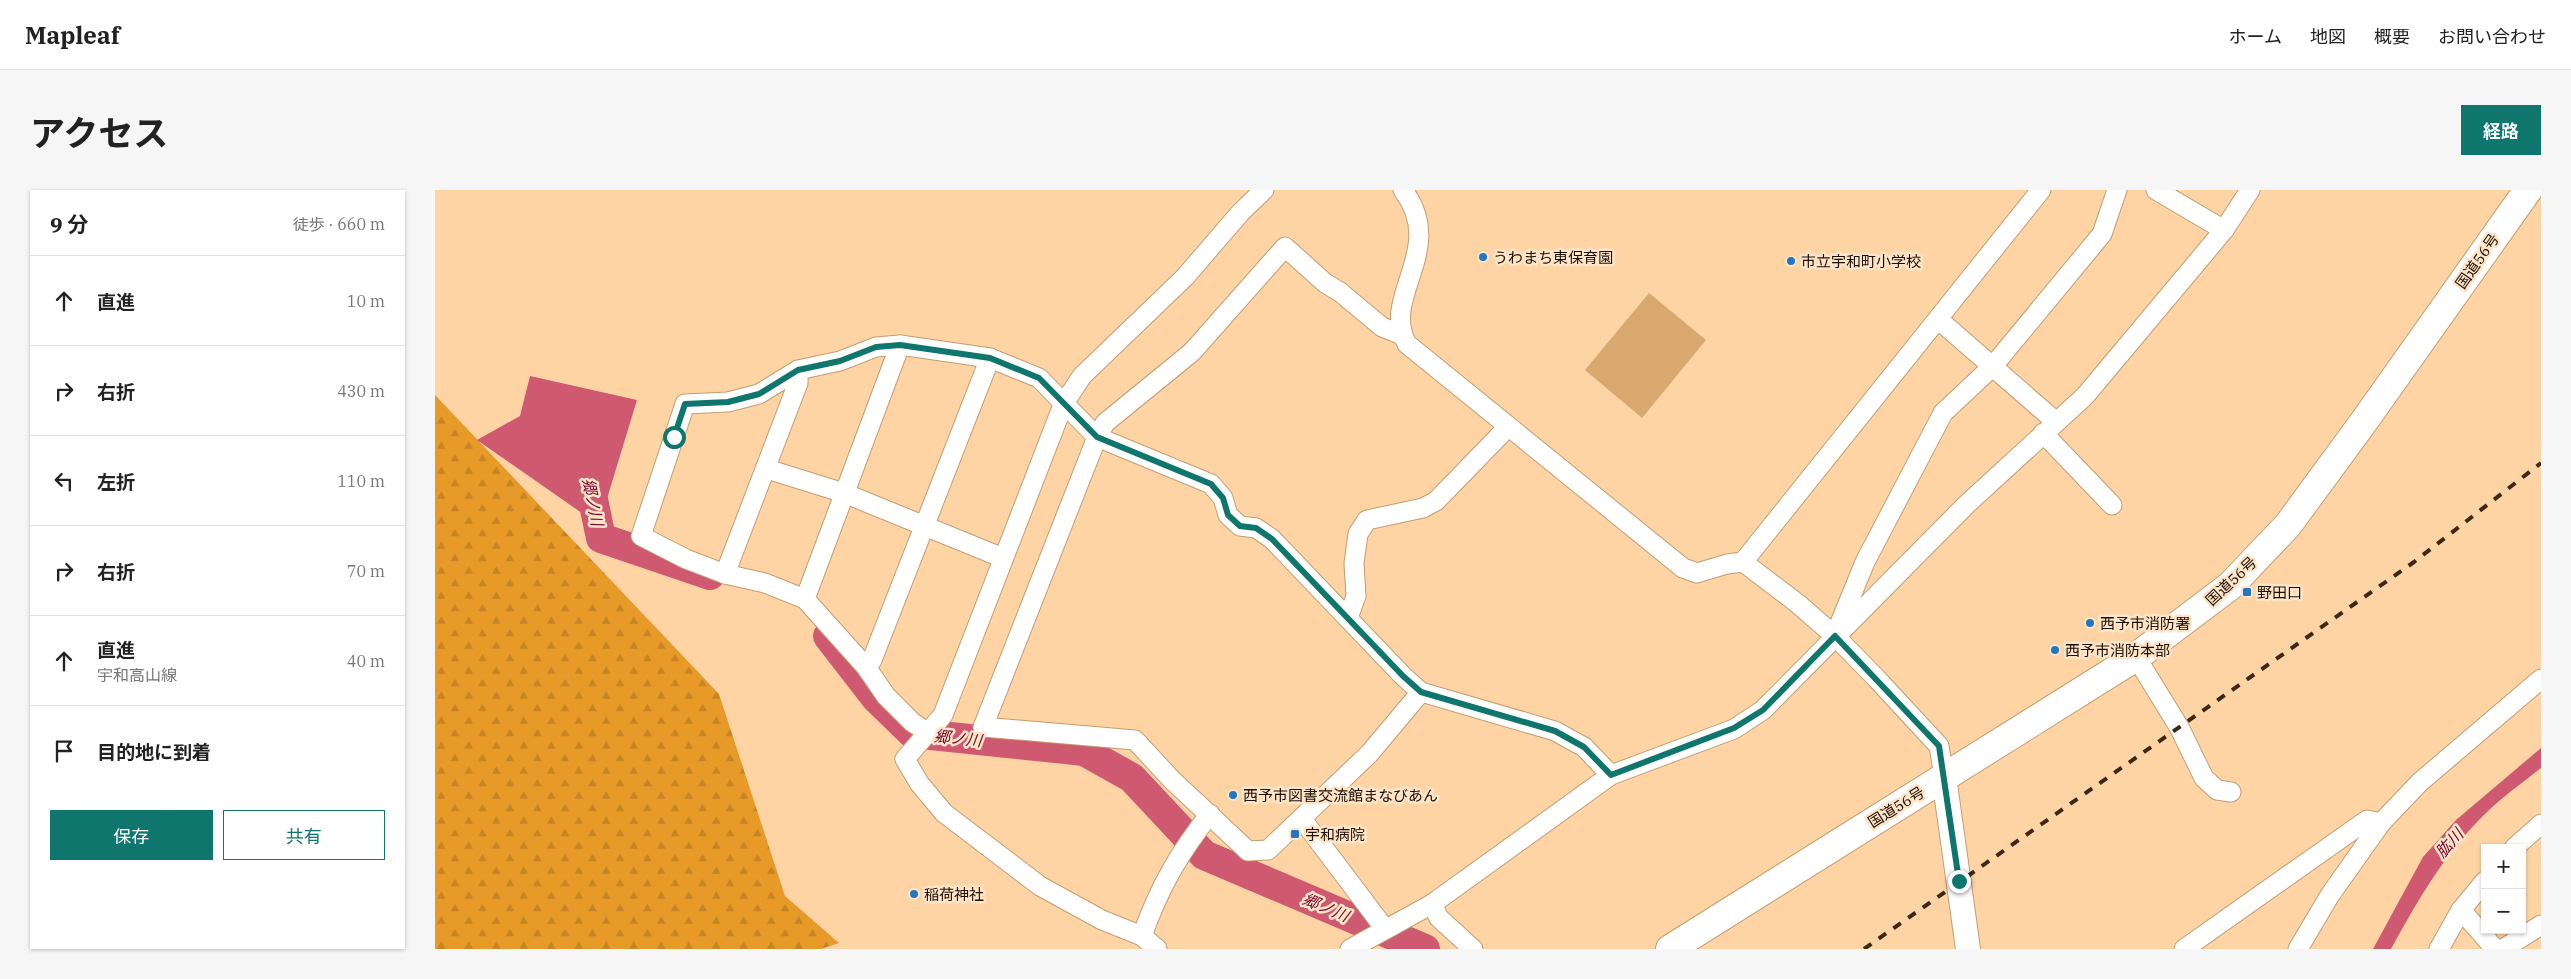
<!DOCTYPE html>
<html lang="ja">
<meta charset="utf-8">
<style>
body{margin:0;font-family:"IBM Plex Serif","Noto Sans JP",serif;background:#f6f6f6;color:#222}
.controls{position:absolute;right:15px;bottom:15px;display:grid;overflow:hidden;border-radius:0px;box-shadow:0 1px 4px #0004}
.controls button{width:45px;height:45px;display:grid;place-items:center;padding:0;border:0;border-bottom:1px solid #e0e0e0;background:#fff;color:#222;font:25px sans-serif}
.stop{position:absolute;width:15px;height:15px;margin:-11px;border:4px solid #0f766e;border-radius:50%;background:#fff}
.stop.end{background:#0f766e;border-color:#fff;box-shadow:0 1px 5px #0008}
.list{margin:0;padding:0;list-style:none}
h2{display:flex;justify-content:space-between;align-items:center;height:65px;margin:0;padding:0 20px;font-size:21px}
h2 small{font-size:16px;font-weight:400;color:#767676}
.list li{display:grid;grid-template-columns:32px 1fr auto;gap:15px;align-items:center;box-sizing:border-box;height:90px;padding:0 20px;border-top:1px solid #e0e0e0}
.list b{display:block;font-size:19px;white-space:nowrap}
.list p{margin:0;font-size:16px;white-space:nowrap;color:#767676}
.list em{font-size:16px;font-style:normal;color:#767676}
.actions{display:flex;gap:10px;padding:15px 20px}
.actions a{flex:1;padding:11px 0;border:1px solid #0f766e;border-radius:0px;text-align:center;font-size:18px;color:#0f766e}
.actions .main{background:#0f766e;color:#fff}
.icon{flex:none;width:28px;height:28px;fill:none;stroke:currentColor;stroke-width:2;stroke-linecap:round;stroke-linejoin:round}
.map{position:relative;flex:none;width:2106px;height:759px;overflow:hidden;border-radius:0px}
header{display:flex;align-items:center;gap:30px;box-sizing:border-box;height:70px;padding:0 25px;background:#fff;border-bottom:1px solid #e0e0e0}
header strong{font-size:24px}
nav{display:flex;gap:28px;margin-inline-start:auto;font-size:18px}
.intro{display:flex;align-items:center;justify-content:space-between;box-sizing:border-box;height:120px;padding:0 30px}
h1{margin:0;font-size:35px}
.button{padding:12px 22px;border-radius:0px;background:#0f766e;color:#fff;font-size:18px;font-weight:700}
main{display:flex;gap:30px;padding:0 30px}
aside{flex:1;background:#fff;border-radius:0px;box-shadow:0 1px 4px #0004}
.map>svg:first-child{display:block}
.forest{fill:url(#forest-firs)}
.park{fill:#d8a86f}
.water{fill:#cf5971}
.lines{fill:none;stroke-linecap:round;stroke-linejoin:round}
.river{stroke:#cf5971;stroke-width:30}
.minor-casing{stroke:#c49c6e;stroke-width:21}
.major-casing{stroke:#c49c6e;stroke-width:26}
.highway-casing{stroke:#c49c6e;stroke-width:30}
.minor{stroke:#fff;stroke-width:19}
.major{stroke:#fff;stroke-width:24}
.highway{stroke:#fff;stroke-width:28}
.rail{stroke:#3b2917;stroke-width:4;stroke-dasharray:9 9;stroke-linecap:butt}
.route{stroke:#0f766e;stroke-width:6}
.poi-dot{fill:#2078c5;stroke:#fee5c9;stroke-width:2}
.labels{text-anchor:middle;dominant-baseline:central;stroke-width:5;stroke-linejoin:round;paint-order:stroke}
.poi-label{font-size:15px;fill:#1c0e00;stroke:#fee5c9;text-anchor:start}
.street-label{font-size:15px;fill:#1c0e00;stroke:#fee5c9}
.water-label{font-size:16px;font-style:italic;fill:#79062e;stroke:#fee5c9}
</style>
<header>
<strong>Mapleaf</strong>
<nav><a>ホーム</a><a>地図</a><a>概要</a><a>お問い合わせ</a></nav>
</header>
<div class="intro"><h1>アクセス</h1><a class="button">経路</a></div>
<main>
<aside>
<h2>9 分<small>徒歩 · 660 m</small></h2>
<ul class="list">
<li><svg class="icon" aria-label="ahead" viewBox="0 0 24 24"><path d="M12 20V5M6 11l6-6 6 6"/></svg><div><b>直進</b></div><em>10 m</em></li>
<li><svg class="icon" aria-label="right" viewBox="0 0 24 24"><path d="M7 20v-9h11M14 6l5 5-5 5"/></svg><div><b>右折</b></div><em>430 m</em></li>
<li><svg class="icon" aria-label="left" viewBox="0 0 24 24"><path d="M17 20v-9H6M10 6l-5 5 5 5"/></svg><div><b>左折</b></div><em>110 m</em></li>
<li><svg class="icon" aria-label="right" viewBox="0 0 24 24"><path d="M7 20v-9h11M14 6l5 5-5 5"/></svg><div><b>右折</b></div><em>70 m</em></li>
<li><svg class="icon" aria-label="ahead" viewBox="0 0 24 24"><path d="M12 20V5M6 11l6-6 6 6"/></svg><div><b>直進</b><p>宇和高山線</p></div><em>40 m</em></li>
<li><svg class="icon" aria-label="arrive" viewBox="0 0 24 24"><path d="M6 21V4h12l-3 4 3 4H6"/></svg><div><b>目的地に到着</b></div></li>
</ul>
<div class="actions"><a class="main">保存</a><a>共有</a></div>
</aside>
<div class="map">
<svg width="2106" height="759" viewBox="0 0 2106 759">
<defs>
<pattern id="forest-firs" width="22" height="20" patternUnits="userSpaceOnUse" patternTransform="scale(1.25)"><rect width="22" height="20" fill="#e89a29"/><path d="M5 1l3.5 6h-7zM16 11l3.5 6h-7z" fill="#c68423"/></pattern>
</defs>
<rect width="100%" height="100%" fill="#fed4a5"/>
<!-- forest -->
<path class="forest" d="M0 205 284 504 350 706 404 753 386 759H0Z"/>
<!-- park -->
<path class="park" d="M1214 103 1271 150 1207 228 1150 180Z"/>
<!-- water -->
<g class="water">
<path d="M95 186 202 210 164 335 42 250 85 226Z"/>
<path d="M2106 558V578C2087 593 2067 607 2050 624 2009 664 1983 710 1956 759H1938L1988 667 2021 630Z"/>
</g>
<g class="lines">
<!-- river -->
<g class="river">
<path d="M155 295 166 348 275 385"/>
<path d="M393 446 441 508 477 543 649 561 697 588 769 665 990 759"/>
</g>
<defs>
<g id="minor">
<path d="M968 0C1013 60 945 106 972 154L1248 378 1262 383 1292 374 1308 372 1362 413 1400 446 1442 489 1504 556 1509 587"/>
<path d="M1721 0 1789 40"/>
<path d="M1504 130 1620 231"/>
<path d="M967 145 947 137 905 102 890 93 850 57 757 162 670 233 662 247 548 537 700 550 737 590 813 661 833 660 934 564 986 502"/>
<path d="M1608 243 1677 315"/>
<path d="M332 279 409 303 568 368"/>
<path d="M1308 372 1606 0"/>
<path d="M290 384 363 193V180"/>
<path d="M370 409 465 155"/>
<path d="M913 428 921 406 919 373 923 344 932 330 988 318 1001 311 1073 237"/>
<path d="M1403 438 1430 372 1508 223 1558 176 1667 44 1682 0"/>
<path d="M1701 467 1744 537 1769 588 1782 600 1796 602"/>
<path d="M431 477 437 470 555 168"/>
<path d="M493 543 477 532 451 506 431 477 370 409 330 393 290 384 251 369 206 346 250 214 293 212 324 204 363 180 405 171 441 157 465 155 555 168 604 188 662 247 776 294 788 308 793 325 805 336 821 338 837 349 968 486 986 502 1120 541 1149 557 1176 585"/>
<path d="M867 629 950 739"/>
<path d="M2079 658 2106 634"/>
<path d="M997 714 1004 728 1038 759"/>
<path d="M2026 720 2060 759"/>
<path d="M707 746C724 698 744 663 775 624"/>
<path d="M722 759 707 746 667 730 605 696 509 623 484 593 470 569 508 525 628 215 647 186 750 87 806 22 829 0"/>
<path d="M915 759 997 714 1176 585 1299 539 1328 520 1532 314 1650 206 1789 40 1815 0"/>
<path d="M1749 759 1932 630 1946 633"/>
<path d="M1863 759 1895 705 1946 633 1985 592 2106 489"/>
<path d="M2004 759 2026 720 2050 691"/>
<path d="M2068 759 2106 735"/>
</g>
<path id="major" d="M1509 587 1533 759"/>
<path id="highway" d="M1235 759 1701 467 1795 396 1853 335 1930 230 2093 0"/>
</defs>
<!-- minor casing -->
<use href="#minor" class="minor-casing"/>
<!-- major casing -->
<use href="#major" class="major-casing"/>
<!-- highway casing -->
<use href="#highway" class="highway-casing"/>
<!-- minor -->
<use href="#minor" class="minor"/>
<!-- major -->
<use href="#major" class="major"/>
<!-- highway -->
<use href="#highway" class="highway"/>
<!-- rail -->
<path class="rail" d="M1429 759 1979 372 2106 273"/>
</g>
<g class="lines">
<!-- route -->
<path class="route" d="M239 247 250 214 293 212 324 204 363 180 405 171 441 157 465 155 555 168 604 188 662 247 776 294 788 308 793 325 805 336 821 338 837 349 968 486 986 502 1120 541 1149 557 1176 585 1299 538 1328 520 1400 446 1504 556 1524 691"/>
</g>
<!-- markers -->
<g class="poi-dot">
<circle cx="1048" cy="67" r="5"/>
<circle cx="1356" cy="71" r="5"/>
<rect x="1807" y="397" width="10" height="10" rx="2.5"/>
<circle cx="1655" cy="433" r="5"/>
<circle cx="1620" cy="460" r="5"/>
<circle cx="798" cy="605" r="5"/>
<rect x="855" y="639" width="10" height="10" rx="2.5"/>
<circle cx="479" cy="704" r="5"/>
</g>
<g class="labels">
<!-- poi labels -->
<g class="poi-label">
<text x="1058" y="67">うわまち東保育園</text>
<text x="1366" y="71">市立宇和町小学校</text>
<text x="1822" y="402">野田口</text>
<text x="1665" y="433">西予市消防署</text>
<text x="1630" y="460">西予市消防本部</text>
<text x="808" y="605">西予市図書交流館まなびあん</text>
<text x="870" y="644">宇和病院</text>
<text x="489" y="704">稲荷神社</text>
</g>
<!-- street labels -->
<g class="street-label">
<text transform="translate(2042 71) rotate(-55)">国道56号</text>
<text transform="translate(1796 391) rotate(-43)">国道56号</text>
<text transform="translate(1461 617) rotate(-32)">国道56号</text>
</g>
<!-- water labels -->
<g class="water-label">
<text transform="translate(158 312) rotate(78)">郷ノ川</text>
<text transform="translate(523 548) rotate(6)">郷ノ川</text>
<text transform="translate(2014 653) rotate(-48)">肱川</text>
<text transform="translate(891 717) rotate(23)">郷ノ川</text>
</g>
</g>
</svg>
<div class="controls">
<button>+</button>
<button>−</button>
</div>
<div class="stop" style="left:239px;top:247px"></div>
<div class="stop end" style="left:1524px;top:691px"></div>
</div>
</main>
